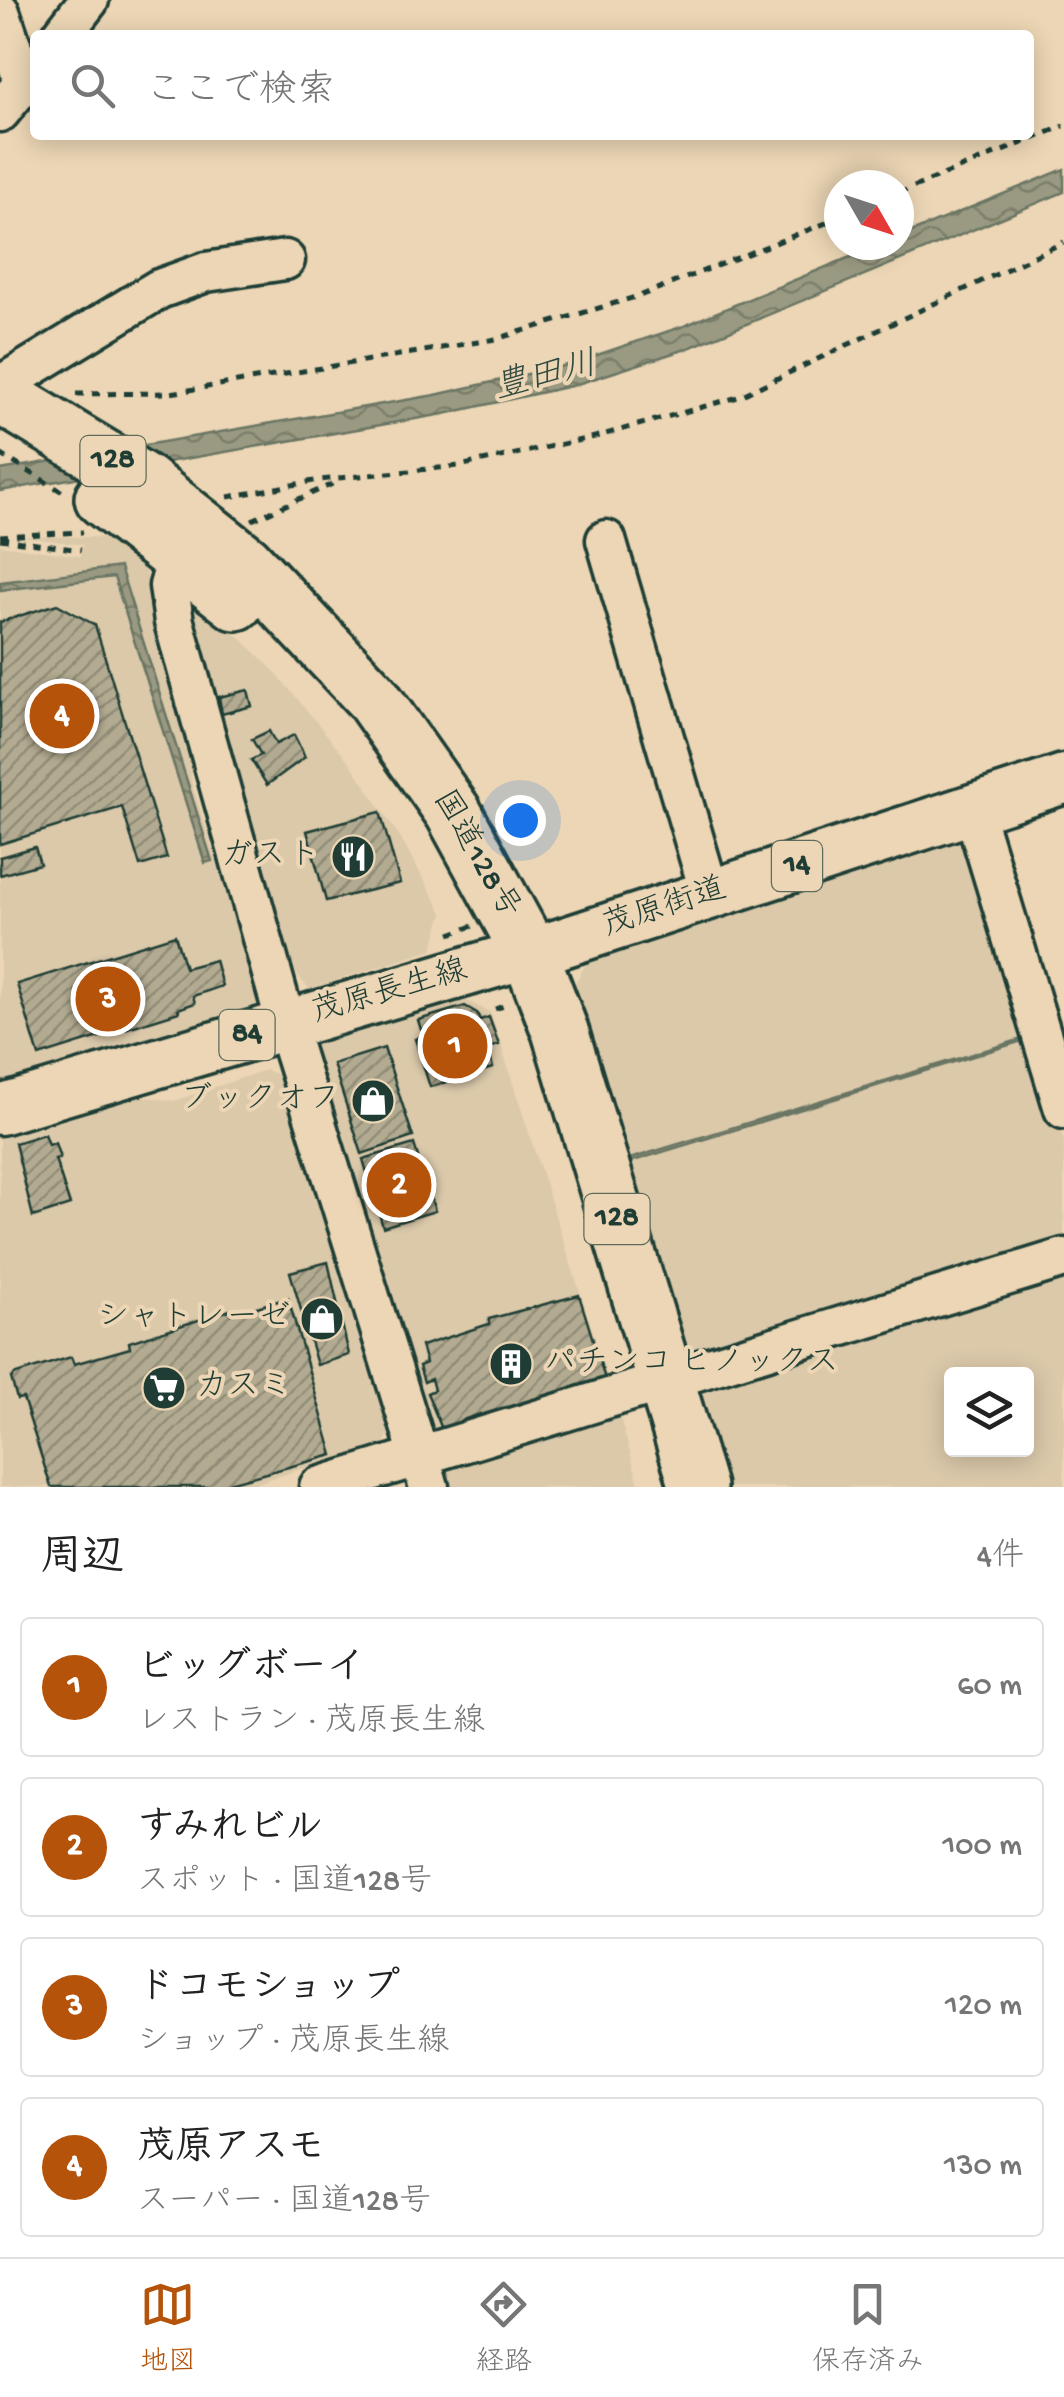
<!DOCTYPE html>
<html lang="ja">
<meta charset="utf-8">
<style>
body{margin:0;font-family:"Gochi Hand","Klee One",sans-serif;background:#f2f2f2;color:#222}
.controls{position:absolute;right:30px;bottom:30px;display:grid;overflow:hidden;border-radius:10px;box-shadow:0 5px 25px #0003}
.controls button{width:90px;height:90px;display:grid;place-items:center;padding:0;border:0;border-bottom:2px solid #e0e0e0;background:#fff;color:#222;font:50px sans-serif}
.compass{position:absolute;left:824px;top:170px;width:90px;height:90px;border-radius:50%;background:#fff;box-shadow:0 5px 25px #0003;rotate:129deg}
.you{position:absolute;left:520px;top:820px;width:35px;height:35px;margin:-25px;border:8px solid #fff;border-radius:50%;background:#1a73e8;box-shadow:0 0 0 15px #1a73e833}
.badge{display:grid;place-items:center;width:65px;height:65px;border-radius:50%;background:#b45309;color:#fff;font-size:32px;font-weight:700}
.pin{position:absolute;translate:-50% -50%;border:5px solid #fff;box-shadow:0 2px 10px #0006}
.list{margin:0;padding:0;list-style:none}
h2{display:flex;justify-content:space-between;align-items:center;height:130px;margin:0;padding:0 40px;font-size:42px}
h2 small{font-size:32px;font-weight:400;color:#767676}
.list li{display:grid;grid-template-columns:65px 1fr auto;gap:30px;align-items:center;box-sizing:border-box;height:140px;margin:0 20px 20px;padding:0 20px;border:2px solid #e0e0e0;border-radius:10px}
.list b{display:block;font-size:38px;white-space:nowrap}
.list p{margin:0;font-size:32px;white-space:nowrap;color:#767676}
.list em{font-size:32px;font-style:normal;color:#767676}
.icon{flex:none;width:55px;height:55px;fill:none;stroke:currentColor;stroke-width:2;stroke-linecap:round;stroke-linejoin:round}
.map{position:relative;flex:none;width:1064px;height:1487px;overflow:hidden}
.search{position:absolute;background:#fff;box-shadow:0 5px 25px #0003;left:30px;right:30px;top:30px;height:110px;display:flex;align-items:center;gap:25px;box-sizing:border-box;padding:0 35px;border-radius:10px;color:#767676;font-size:38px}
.sheet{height:770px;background:#fff}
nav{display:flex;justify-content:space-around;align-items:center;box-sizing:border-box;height:140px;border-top:2px solid #e0e0e0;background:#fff;font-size:28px;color:#767676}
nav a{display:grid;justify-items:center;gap:5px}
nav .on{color:#b45309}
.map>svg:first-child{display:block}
.built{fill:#dbc9aa;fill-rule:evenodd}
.water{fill:url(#water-waves);stroke:#697563;stroke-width:2.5}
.building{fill:url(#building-hatch);stroke:#1f3d34;stroke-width:2.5}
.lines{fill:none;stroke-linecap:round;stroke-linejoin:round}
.minor-casing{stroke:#1f3d34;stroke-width:45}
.major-casing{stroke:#1f3d34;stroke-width:55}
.highway-casing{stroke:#1f3d34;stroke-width:62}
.path{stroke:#1f3d34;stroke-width:5;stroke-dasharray:8 8;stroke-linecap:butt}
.minor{stroke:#ecd6b5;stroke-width:38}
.major{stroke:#ecd6b5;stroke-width:48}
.highway{stroke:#ecd6b5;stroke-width:55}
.labels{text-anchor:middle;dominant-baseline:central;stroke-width:8;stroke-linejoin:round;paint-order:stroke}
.shield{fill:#ecd6b5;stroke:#5c6b5b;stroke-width:2.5}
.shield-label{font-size:30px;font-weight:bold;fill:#1f3d34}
.street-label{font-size:32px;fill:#1f3d34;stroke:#ecd6b5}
.poi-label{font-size:32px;fill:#1f3d34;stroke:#ecd6b5;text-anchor:end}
.water-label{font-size:35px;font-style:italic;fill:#314b40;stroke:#ecd6b5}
</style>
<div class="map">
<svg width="1064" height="1487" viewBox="0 0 1064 1487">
<defs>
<pattern id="water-waves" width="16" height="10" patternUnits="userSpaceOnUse" patternTransform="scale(2.5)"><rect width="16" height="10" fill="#9a9a82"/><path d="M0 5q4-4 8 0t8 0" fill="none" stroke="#7d7f6b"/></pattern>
<pattern id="building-hatch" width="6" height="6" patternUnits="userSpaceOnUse" patternTransform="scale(2.5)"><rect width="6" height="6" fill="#b3ab91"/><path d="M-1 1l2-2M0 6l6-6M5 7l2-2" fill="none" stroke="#918c77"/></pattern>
</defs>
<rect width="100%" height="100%" fill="#ecd6b5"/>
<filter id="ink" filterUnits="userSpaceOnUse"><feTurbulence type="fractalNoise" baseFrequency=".01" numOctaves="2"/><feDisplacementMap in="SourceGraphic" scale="20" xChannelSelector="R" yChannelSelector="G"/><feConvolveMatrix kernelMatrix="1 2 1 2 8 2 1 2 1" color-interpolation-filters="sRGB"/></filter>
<g filter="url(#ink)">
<!-- built -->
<g class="built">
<path d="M19 536 124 538 139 549 193 727 189 749 192 784 261 1004 0 1085V545L80 556 83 545Z"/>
<path d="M208 606 276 673 351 764 399 836 443 913 432 950 309 989 294 971 187 623 198 608Z"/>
<path d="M969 834 1032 1036 626 1160 572 988 588 961Z"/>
<path d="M465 1000 490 1012 609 1383 429 1439 307 1048Z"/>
<path d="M1033 1038 1064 1141V1243L687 1358 627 1163Z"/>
<path d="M265 1070 279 1075 389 1434 384 1443 244 1487H0V1137L131 1095 174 1101Z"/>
<path d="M1064 1275V1487H726L698 1393 906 1330 905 1323ZM952 1374H1026V1450H952Z"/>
<path d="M618 1411 640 1487H440L438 1467Z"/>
</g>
<!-- water -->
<g class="water">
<path d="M1064 169V192L686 349 571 386 444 414 0 491V470L435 395 567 365 684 326 879 245H899V237Z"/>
<path d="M120 567 212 861 205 863 114 577 0 590V582Z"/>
<path d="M1032 1036V1038L627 1163 626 1160Z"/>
</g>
<!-- building -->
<g class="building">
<path d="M57 604 95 625 167 858 140 866 122 807 0 844V622Z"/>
<path d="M248 690 252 706 222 714 219 697Z"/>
<path d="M269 731 276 744 294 735 305 757 267 785 251 760 261 755 252 739Z"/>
<path d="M380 812 400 883 326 901 307 831Z"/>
<path d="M35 847 40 864 0 875V857Z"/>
<path d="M175 935 185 968 215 960 222 986 193 996 195 1003 178 1009 179 1012 39 1056 17 984Z"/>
<path d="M465 1006 477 1013 480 1020 489 1017 499 1045 488 1048 493 1068 430 1087 415 1039 423 1036 418 1020Z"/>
<path d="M384 1048 413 1137 362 1154 333 1064Z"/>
<path d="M44 1134 48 1145 55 1143 60 1158 55 1159 70 1205 33 1217 15 1143Z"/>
<path d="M414 1144 435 1211 383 1227 363 1159Z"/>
<path d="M328 1262 349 1355 317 1365 290 1272Z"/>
<path d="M579 1295 606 1382 482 1420 480 1414 465 1419 466 1426 444 1434 427 1393 434 1390 431 1379 424 1382 419 1366 426 1363 421 1346 489 1324V1319Z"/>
<path d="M288 1298 333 1455 214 1487H51L23 1398 17 1399 11 1378 16 1374 71 1357 74 1364 130 1348 129 1342 230 1310 232 1314Z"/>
</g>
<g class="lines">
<defs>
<g id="minor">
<path d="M0 12 24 83"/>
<path d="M62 35 89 0"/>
<path d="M0 112 35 69"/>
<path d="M0 386 159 289 206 272 285 260"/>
<path d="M606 540 710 894"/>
<path d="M178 554 169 586 174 622 293 1049 429 1487"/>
<path d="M973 809 1064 1109"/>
<path d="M319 1487 1064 1258"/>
</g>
<path id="major" d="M0 1110 559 944 1064 779"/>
<g id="highway">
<path d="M0 395 144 482 245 562 372 697 453 812 530 953 560 1031 698 1487"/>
<path d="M103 498 236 602"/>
</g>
</defs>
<!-- minor casing -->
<use href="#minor" class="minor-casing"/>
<!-- major casing -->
<use href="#major" class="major-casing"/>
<!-- highway casing -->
<use href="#highway" class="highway-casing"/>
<!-- path -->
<g class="path">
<path d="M899 193 1064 126"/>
<path d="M76 394 171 393 496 339 642 295 839 218"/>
<path d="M0 454 66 494"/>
<path d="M228 497 319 480 459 466 595 437 738 397 1064 242"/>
<path d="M252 520 337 482"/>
<path d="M0 536 83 532"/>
<path d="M0 539 81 550"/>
<path d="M450 934 473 926"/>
<path d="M495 1009 507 1005"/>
</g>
<!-- minor -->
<use href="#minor" class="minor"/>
<!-- major -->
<use href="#major" class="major"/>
<!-- highway -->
<use href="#highway" class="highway"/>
</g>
</g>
<!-- icons -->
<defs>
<symbol id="restaurant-disc" viewBox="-11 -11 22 22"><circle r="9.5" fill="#1f3d34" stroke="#ecd6b5"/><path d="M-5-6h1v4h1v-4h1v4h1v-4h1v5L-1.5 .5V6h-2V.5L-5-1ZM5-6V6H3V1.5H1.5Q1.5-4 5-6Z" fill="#fff"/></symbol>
<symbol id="shop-disc" viewBox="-11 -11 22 22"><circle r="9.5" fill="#1f3d34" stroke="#ecd6b5"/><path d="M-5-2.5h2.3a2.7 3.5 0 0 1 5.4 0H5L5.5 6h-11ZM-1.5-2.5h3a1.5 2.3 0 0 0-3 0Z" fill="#fff"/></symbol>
<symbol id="building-disc" viewBox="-11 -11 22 22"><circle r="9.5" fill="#1f3d34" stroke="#ecd6b5"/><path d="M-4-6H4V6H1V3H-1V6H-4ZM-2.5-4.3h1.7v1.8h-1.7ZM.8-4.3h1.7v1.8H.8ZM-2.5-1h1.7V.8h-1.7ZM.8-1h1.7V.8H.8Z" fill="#fff"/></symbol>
<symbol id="supermarket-disc" viewBox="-11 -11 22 22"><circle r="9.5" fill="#1f3d34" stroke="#ecd6b5"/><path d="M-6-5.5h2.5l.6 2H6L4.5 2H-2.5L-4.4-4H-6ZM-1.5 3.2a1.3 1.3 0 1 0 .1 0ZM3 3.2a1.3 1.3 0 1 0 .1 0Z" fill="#fff"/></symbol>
</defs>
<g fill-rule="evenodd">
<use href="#restaurant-disc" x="328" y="832" width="50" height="50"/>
<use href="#shop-disc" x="348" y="1076" width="50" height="50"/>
<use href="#shop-disc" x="297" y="1294" width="50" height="50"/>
<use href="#building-disc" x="486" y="1339" width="50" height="50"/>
<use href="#supermarket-disc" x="139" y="1363" width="50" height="50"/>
</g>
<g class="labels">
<!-- shield labels -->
<g class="shield">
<rect x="80.5" y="436" width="65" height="50" rx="8"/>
<rect x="772" y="841" width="50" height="50" rx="8"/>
<rect x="219.5" y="1010" width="55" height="50" rx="8"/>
<rect x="584.5" y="1194" width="65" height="50" rx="8"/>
</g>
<g class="shield-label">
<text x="113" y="461">128</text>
<text x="797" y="866">14</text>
<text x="247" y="1035">84</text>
<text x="617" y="1219">128</text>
</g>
<!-- street labels -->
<g class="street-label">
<text transform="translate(475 855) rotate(60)">国道128号</text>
<text transform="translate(665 909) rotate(-18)">茂原街道</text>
<text transform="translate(390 993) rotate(-16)">茂原長生線</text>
</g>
<!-- poi labels -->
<g class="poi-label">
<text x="320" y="857">ガスト</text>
<text x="340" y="1101">ブックオフ</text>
<text x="290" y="1319">シャトレーゼ</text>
<text x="544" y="1364" text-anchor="start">パチンコ ヒノックス</text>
<text x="196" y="1388" text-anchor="start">カスミ</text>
</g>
<!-- water labels -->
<g class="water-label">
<text transform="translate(546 378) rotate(-14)">豊田川</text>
</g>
</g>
</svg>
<div class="controls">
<button><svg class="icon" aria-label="layers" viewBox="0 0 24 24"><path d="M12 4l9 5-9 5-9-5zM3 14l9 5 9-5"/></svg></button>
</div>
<svg class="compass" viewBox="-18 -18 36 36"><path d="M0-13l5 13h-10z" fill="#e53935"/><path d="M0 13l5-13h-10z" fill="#767676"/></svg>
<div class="you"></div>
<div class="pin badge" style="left:455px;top:1046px">1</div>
<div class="pin badge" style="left:399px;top:1185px">2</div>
<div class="pin badge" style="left:108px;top:999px">3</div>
<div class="pin badge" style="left:62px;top:716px">4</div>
<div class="search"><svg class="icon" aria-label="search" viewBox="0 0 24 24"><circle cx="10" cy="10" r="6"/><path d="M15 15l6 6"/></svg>ここで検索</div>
</div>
<section class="sheet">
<h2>周辺<small>4件</small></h2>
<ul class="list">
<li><span class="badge">1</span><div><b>ビッグボーイ</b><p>レストラン · 茂原長生線</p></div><em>60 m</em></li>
<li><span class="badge">2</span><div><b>すみれビル</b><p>スポット · 国道128号</p></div><em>100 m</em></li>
<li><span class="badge">3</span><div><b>ドコモショップ</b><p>ショップ · 茂原長生線</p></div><em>120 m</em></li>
<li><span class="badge">4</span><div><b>茂原アスモ</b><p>スーパー · 国道128号</p></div><em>130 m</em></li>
</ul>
</section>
<nav>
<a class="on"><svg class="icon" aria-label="map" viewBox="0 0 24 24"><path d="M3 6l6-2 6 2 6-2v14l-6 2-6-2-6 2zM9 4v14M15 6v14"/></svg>地図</a>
<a><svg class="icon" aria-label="directions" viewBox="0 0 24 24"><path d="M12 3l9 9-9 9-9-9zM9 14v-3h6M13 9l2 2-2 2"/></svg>経路</a>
<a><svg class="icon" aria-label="saved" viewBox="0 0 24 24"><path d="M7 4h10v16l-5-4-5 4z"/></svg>保存済み</a>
</nav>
